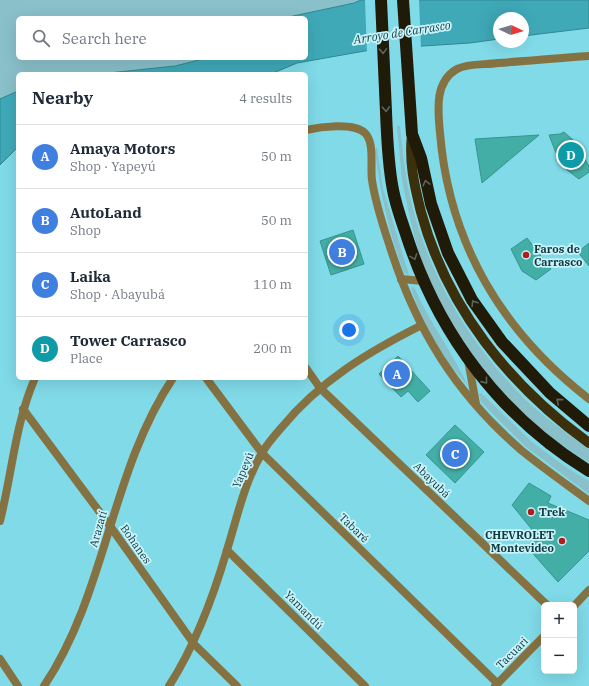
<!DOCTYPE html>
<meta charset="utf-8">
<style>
body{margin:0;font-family:"IBM Plex Serif",serif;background:#f2f2f3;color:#1f2937}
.controls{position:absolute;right:12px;bottom:12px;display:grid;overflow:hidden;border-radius:6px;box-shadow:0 4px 16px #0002}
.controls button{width:36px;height:36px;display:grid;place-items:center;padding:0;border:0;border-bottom:1px solid #e0e1e3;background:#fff;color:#1f2937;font:20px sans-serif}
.compass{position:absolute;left:493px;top:12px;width:36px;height:36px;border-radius:50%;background:#fff;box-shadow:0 4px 16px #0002;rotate:94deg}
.you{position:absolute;left:349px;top:330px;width:14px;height:14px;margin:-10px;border:3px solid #fff;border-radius:50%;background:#1a73e8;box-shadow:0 0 0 6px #1a73e833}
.badge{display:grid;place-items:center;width:26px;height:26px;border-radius:50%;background:#af1f19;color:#fff;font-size:13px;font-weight:700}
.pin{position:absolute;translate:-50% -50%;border:2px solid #fff;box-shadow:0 1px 4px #0006}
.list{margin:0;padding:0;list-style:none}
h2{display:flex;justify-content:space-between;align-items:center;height:52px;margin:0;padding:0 16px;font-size:17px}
h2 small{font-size:13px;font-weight:400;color:#747a83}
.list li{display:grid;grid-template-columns:26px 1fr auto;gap:12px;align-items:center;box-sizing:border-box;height:64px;padding:0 16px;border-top:1px solid #e0e1e3}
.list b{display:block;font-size:15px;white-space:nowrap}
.list p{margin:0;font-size:13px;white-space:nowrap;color:#747a83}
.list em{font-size:13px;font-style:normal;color:#747a83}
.icon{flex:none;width:22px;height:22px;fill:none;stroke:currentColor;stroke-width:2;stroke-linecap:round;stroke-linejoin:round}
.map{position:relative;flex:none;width:589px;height:686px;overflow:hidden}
.search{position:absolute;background:#fff;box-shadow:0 4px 16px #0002;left:16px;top:16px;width:292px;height:44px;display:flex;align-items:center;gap:10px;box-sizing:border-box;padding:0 14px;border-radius:6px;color:#747a83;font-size:15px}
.panel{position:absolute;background:#fff;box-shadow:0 4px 16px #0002;left:16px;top:72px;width:292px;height:308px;border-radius:6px}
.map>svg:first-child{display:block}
.green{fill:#89c0c9}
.water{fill:#3fa9b8;stroke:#318793}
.pier{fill:#80dae8}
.building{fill:#43aea6;stroke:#36958e}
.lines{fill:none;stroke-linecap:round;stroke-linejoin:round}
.street{stroke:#857242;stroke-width:8}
.primary{stroke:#3c2f0c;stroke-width:10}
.highway{stroke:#201a08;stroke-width:12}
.oneway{stroke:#5b665d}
.poi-dot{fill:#af1f19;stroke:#c9f3fa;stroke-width:1.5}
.labels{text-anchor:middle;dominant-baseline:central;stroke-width:3.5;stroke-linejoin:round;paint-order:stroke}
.poi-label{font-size:11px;font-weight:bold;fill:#10383d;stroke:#c9f3fa;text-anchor:start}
.street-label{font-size:11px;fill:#10383d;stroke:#c9f3fa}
.water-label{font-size:12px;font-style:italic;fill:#1e4c53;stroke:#c9f3fa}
</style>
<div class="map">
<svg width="589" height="686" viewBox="0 0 589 686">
<rect width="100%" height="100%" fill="#80dae8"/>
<!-- green -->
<g class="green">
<path d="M0 0H361L354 3 284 18H18V58H207L175 66 99 74H18V91L0 99Z"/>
<path d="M397 126H400C403 155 406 184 414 213 432 279 469 341 516 390 537 413 564 431 589 449V463L536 427 515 407 469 352 446 314 430 283 418 250 409 214 402 180Z"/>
<path d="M377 147 383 189 409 275 404 273C389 233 380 192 375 150Z"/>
<path d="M414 287C429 322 452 351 468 386 442 358 423 324 411 288Z"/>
<path d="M481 393 532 442 567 468 589 481V494L525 446 481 402 479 394Z"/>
</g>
<!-- water -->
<g class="water">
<path d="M361 0H589V28L523 36V18H499V39L470 43 376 49 297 63 271 74H99L175 66 207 58H306V18H284L354 3Z"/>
<path d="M18 91V147L0 165V99Z"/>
</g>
<!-- pier -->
<path class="pier" d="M365 0H419L421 48 367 53Z"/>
<!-- building -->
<g class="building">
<path d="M564 132 573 140 589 166V172L579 179 567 170 556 153 549 135 560 134Z"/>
<path d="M539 135 482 183 475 139Z"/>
<path d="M353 230 364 264 331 275 320 241Z"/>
<path d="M527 238 551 269 536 280 522 271 511 249Z"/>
<path d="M589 243V266L578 252Z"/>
<path d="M398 356 430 391 418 402 408 391 401 397 379 374Z"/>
<path d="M455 425 484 452 455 483 426 455Z"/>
<path d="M529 483 551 496 548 503 589 520V551L558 582 528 548 538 537 512 505Z"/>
</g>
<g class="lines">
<!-- street -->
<g class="street">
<path d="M589 56C559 58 529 61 498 63 486 65 468 63 457 69 434 82 438 111 440 133 449 243 502 332 589 399"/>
<path d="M306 130C319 127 354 122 365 133 375 143 370 167 372 180 375 202 383 226 390 247 416 329 455 393 521 450 543 468 566 484 589 501"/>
<path d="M401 279 423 281"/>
<path d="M468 360 476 404"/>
<path d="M306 368 320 388 547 605"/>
<path d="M206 378 262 453 497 683"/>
<path d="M23 409 110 526 194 644 237 686"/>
<path d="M0 521C12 474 15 424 35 378"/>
<path d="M227 550 365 686"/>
<path d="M574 606 589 590"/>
<path d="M0 659 18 686"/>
<path d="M44 686C107 592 110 472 173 378"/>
<path d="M169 686C196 644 213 598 227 550 237 518 244 483 262 453 267 444 275 435 282 427 320 381 368 352 420 326"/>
<path d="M495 686 544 636"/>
</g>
<!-- primary -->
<path class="primary" d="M412 134C409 163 414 184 421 212 447 308 509 385 589 443"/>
<!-- highway -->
<g class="highway">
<path d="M381 0C383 37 384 75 386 112 387 138 388 165 393 190 396 206 402 222 407 237 439 335 501 417 589 471"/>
<path d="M403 0 412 134 421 158 431 204 448 253 472 300 502 342 550 393 589 426"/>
</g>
</g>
<!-- one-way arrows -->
<defs><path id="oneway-chevron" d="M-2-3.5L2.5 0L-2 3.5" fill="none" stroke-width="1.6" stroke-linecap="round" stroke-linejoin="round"/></defs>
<g class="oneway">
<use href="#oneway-chevron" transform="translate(383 51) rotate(88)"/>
<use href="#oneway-chevron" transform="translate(386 109) rotate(87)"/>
<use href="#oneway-chevron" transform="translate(426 183) rotate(-104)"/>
<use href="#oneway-chevron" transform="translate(414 257) rotate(70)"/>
<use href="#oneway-chevron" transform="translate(474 303) rotate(-122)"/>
<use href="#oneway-chevron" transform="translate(485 381) rotate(51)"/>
<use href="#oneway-chevron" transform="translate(559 401) rotate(-140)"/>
</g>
<!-- markers -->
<g class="poi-dot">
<circle cx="526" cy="255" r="4"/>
<circle cx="531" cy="512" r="4"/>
<circle cx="562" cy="541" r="4"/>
</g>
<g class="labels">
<!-- poi labels -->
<g class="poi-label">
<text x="534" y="249">Faros de<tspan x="534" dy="13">Carrasco</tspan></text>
<text x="539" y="512">Trek</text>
<text x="554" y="535" text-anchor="end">CHEVROLET<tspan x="554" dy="13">Montevideo</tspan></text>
</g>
<!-- street labels -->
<g class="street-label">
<text transform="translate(243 470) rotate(-67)">Yapeyú</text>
<text transform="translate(432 480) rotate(44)">Abayubá</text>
<text transform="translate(354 528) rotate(44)">Tabaré</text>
<text transform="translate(98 529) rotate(-74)">Arazatí</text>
<text transform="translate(136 544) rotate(55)">Bohanes</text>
<text transform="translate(304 610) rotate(45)">Yamandú</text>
<text transform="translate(512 653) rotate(-45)">Tacuari</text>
</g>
<!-- water labels -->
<g class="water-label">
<text transform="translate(402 32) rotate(-9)">Arroyo de Carrasco</text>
</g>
</g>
</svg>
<div class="controls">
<button>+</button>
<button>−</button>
</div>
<svg class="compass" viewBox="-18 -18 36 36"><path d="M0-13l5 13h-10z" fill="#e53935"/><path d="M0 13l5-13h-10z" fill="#747a83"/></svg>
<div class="you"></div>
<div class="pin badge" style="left:397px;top:374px;background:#3f7fe0">A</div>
<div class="pin badge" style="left:342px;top:252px;background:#3f7fe0">B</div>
<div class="pin badge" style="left:455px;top:454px;background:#3f7fe0">C</div>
<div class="pin badge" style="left:571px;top:155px;background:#0f9aa8">D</div>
<div class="search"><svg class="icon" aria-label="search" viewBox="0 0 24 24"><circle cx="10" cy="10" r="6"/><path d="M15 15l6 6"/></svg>Search here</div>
<section class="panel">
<h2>Nearby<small>4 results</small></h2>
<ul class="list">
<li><span class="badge" style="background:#3f7fe0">A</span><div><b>Amaya Motors</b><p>Shop · Yapeyú</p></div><em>50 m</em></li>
<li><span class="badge" style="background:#3f7fe0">B</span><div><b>AutoLand</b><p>Shop</p></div><em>50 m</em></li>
<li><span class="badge" style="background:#3f7fe0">C</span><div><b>Laika</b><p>Shop · Abayubá</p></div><em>110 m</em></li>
<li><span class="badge" style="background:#0f9aa8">D</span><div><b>Tower Carrasco</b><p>Place</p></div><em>200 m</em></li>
</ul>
</section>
</div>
